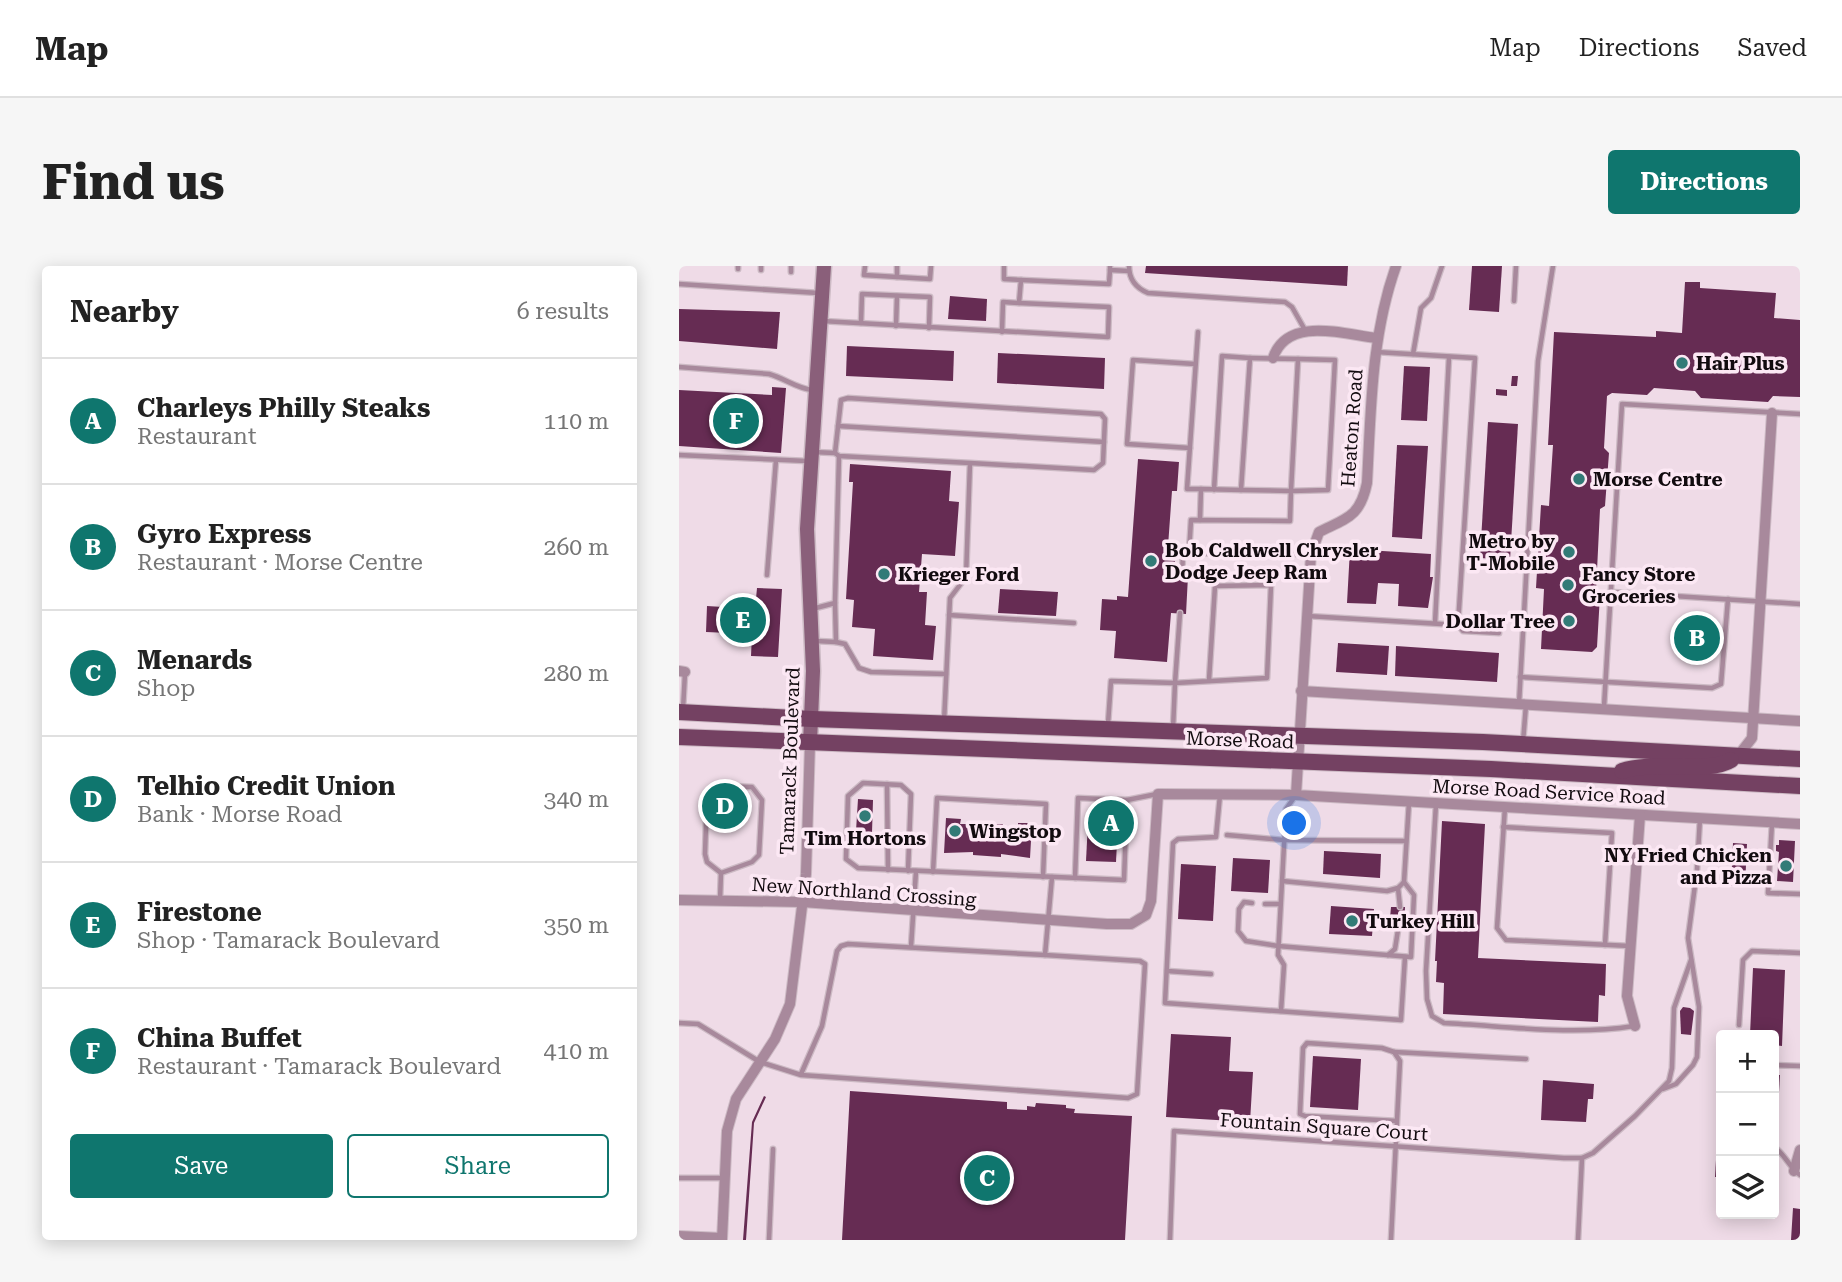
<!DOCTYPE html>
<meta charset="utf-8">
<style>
body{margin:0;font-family:"Roboto Serif",serif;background:#f6f6f6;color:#222}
.controls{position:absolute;right:21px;bottom:21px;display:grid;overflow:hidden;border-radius:7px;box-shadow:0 4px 18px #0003}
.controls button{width:63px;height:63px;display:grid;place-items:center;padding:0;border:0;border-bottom:2px solid #e0e0e0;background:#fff;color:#222;font:35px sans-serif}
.you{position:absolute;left:616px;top:558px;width:24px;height:24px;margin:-18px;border:5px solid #fff;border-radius:50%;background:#1a73e8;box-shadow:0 0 0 10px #1a73e833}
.badge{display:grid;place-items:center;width:46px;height:46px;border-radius:50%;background:#0f766e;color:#fff;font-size:23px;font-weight:700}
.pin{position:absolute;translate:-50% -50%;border:4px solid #fff;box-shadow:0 2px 7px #0006}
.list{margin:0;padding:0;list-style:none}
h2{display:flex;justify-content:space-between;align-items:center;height:91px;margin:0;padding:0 28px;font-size:30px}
h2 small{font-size:23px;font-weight:400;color:#767676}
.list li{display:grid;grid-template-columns:46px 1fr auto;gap:21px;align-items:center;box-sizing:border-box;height:126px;padding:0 28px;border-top:2px solid #e0e0e0}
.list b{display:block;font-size:26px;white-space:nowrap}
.list p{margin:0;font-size:23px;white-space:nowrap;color:#767676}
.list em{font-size:23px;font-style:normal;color:#767676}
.actions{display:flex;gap:14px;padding:21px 28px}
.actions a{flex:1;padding:16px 0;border:2px solid #0f766e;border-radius:7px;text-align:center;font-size:24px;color:#0f766e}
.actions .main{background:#0f766e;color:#fff}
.icon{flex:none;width:38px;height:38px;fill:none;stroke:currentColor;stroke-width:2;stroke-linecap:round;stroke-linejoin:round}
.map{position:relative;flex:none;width:1121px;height:974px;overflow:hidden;border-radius:7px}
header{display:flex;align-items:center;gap:42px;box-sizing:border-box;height:98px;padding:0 35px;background:#fff;border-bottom:2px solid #e0e0e0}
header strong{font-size:33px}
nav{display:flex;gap:38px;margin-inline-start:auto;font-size:24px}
.intro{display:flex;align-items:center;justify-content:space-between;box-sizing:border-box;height:168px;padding:0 42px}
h1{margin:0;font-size:49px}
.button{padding:18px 32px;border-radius:7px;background:#0f766e;color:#fff;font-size:24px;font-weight:700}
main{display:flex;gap:42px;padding:0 42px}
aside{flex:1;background:#fff;border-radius:7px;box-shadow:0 4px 18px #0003}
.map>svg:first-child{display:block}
.building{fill:#662c53}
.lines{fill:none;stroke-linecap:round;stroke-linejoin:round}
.lane-casing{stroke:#ccbac4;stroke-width:7}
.street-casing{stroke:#ccbac4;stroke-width:12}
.secondary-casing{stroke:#ccbac4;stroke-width:17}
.primary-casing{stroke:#ccbac4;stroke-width:18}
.lane{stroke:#a8899c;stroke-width:4.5}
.street{stroke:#a8899c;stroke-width:10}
.secondary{stroke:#8a5f7a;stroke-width:14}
.primary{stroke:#744162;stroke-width:16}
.poi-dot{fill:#327b77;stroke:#fce8f4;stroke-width:2.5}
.labels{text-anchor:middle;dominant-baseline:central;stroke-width:7;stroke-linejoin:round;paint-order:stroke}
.poi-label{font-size:19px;font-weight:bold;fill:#120b0f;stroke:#fce8f4;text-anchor:start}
.street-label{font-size:19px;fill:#120b0f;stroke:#fce8f4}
</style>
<header>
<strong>Map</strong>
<nav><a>Map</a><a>Directions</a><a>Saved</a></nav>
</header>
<div class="intro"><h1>Find us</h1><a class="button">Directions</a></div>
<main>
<aside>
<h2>Nearby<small>6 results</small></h2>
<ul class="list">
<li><span class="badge">A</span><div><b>Charleys Philly Steaks</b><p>Restaurant</p></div><em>110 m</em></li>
<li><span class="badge">B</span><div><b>Gyro Express</b><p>Restaurant · Morse Centre</p></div><em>260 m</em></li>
<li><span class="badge">C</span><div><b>Menards</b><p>Shop</p></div><em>280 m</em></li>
<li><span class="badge">D</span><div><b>Telhio Credit Union</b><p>Bank · Morse Road</p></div><em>340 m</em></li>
<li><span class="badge">E</span><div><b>Firestone</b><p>Shop · Tamarack Boulevard</p></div><em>350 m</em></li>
<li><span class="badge">F</span><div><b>China Buffet</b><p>Restaurant · Tamarack Boulevard</p></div><em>410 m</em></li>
</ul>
<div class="actions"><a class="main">Save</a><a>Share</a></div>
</aside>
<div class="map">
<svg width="1121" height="974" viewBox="0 0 1121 974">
<rect width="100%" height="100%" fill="#efdbe7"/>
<!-- building -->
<g class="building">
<path d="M467 0H669L668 20 466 7Z"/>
<path d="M793 0H823L820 46 790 44Z"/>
<path d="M1006 16H1021V22L1097 27 1095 52 1121 54V131L1094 130 1089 136 1022 132 1016 125 975 122 968 129 933 127 928 130 925 182 930 187 926 240 921 243 917 325 921 329 918 381 913 386 862 383 865 323 857 322 862 239 870 240 874 179H869L875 66 977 71V65L1003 67Z"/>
<path d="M271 30 308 33 307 55 269 53Z"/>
<path d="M0 43 101 46 98 83 0 75Z"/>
<path d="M168 80 275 85 274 115 167 110Z"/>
<path d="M319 87 426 92 425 123 318 117Z"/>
<path d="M725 100 751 101 748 155 722 154Z"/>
<path d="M833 110H839L838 120H832Z"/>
<path d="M93 121 107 122 102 187 0 180V124L93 129Z"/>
<path d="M817 123 828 124V130L817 129Z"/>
<path d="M809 156 839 158 831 294 801 292Z"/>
<path d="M718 179 749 180 743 273 713 271Z"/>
<path d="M459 193 500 196 498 225H493L488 294 496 295 495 309 509 310 507 348 492 347 488 396 435 392 437 365 421 364 423 333 438 334V330L449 331Z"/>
<path d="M171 198 272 205 270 235 280 236 276 290 243 288 240 326H248L246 359 257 360 254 394 194 390 196 363 173 361 175 334 167 333 174 216H170Z"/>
<path d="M671 283 752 288 751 311H754L749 342 719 340 720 318 699 317 697 338 668 337Z"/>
<path d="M78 322 103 323 99 391 72 390 73 368 27 366 28 340 76 343Z"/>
<path d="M321 323 379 326 377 350 319 347Z"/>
<path d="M1011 358 1028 359 1026 387 1009 386Z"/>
<path d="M659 377 710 380 708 409 657 406Z"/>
<path d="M717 380 820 387 818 416 716 410Z"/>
<path d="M37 529 56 530 55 562 34 561Z"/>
<path d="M179 533 194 534 193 566 177 565Z"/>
<path d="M267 552 282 553 281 558H324V560L339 561V557H353L351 592 322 588V591L294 589V586L265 587Z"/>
<path d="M763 555 806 558 799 692 927 698 926 730 920 729 919 756 764 748 765 717 757 716 758 695H756Z"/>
<path d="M409 556 439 557 437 596 407 595Z"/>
<path d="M1100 574 1116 575 1114 616 1098 615 1100 586 1097 585V579H1100Z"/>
<path d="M1054 577 1068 578 1066 620H1052Z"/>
<path d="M645 585 702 588 701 612 644 608Z"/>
<path d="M554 592 591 594 589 627 552 625Z"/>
<path d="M502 598 537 600 534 655 499 653Z"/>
<path d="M652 640 695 643 693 670 650 668Z"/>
<path d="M712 641H726L725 665 710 664Z"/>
<path d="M1074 702 1106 704 1103 780 1095 779V769H1071Z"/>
<path d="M1004 741 1011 742 1015 745 1012 769 1002 768 1001 745Z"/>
<path d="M492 768 552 771 550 805 574 806 571 856 487 851Z"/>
<path d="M634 790 682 793 679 844 631 841Z"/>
<path d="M1095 809H1101L1100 826H1095Z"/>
<path d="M864 814 915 818 914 833H909L907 856 862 854Z"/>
<path d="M171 825 328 836V843L348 844V840L356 841 357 837 387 839V842L396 843 395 847 453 850 446 974H163Z"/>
<path d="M85 830 87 831 75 857 67 974H64L73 856Z"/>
<rect x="1095" y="840" width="4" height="17"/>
<path d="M1037 894H1042V911H1036Z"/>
<path d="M1114 942 1121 943V974H1112Z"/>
</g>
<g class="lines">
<defs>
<g id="lane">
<path d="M186 0 185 9 251 13 252 0"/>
<path d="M431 0V4L450 5"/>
<path d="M450 0C450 14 457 22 469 27L606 36 613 41 626 64"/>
<path d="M59 3V0"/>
<path d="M82 4V0"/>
<path d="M112 6V0"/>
<path d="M218 11V0"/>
<path d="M342 14 430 18 431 4"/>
<path d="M0 18 139 27"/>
<path d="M835 35 837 0"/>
<path d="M143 55 429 71 430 41 340 37"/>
<path d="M182 57 183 28 251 31 250 62"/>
<path d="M217 60 218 30"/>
<path d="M323 66 324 36 340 37 342 14 325 13V0"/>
<path d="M519 66 508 223H522"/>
<path d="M697 86 796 92 779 359"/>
<path d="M734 88 742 42 752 32 763 0"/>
<path d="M0 101 90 108C105 112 117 122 133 124"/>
<path d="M159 160 425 176"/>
<path d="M511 182 448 178 454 94 516 98"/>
<path d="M134 186 156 187"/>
<path d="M0 189 128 195"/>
<path d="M562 224 612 225 619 93 571 92"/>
<path d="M521 254 522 223 562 224 571 92 543 90 535 224"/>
<path d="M510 287 512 254 611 255 612 225 649 224 656 94 619 93"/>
<path d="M88 309 97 194"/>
<path d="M503 310 504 287 631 288"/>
<path d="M932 326 1121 338"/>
<path d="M133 343 156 337 160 190"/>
<path d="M501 347 496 417 588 412 592 319 536 320 530 414"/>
<path d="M270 349 395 357"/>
<path d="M628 350 779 359 784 365 820 367"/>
<path d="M756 357 770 91"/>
<path d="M137 375 157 376 156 337"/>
<path d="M157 376 166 378 180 402 192 406 267 408"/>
<path d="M841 411 1033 422 1042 418 1049 333"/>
<path d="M840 438 859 95 874 0"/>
<path d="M925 441 943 138 1121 148"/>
<path d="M4 443 6 407"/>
<path d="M265 456 271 332 287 311 291 197 415 204 424 197 426 153 422 148 169 132 162 134 156 187 160 190 291 197"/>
<path d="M429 458 432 415 496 417 494 463"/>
<path d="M844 476 847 439"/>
<path d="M208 518 209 604"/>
<path d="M36 520 73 521 83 534 80 589 73 596 42 607 28 596 26 588 28 529Z"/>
<path d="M541 529 537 571 499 573 494 577 486 737 722 754 726 691"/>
<path d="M757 538 747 705 748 733 753 750 765 757C827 760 893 770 955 760"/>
<path d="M826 541 818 662 827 674 951 680"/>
<path d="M1093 557 1089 627 1121 628"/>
<path d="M824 561 933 567 926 679"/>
<path d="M548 569 604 574 727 575"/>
<path d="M229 605 232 528 222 519 184 517 169 530 167 593 179 602 445 614 448 534 478 528"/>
<path d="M254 606 258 532 367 538 364 611"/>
<path d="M396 612 399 532 448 534"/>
<path d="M603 615 708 625 719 622 725 616"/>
<path d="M719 622 721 641"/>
<path d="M41 634 42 607"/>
<path d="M573 637 565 636 560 643 559 665 567 675 599 680 732 691 735 629 725 616 730 536"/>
<path d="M586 638H601"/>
<path d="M232 681 237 605"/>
<path d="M709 689 716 683 719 664"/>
<path d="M488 705 532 708"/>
<path d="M602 745 605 699 599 689 607 543 617 529"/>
<path d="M0 757 19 758 81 796 122 809 449 832 458 828 466 698 461 695 366 689 373 611"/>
<path d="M1060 759 1064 694 1073 685 1121 687"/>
<path d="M715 786 847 793"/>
<path d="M1095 799 1121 800"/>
<path d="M122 808 143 760 158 685 162 680 169 678 366 689"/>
<path d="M984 823 997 818 1014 799 1018 791 1020 741 1009 672 1018 604 1021 552"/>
<path d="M1095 881C1106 888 1110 901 1121 909"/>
<path d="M0 912H45"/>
<path d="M90 974 94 883"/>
<path d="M491 974 495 865 885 892H903L914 887 956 850 990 815 993 802 995 742 1012 694"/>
<path d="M712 974 721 795 715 786 703 782 628 777 624 782 621 848 626 850 718 855"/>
<path d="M899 974 903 892"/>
</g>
<g id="street">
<path d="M717 0C692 70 692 144 688 217 681 251 668 252 640 266L632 288 617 529 1121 558"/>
<path d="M594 92C608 50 664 68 697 72"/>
<path d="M0 405 6 406"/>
<path d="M622 425 1121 455"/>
<path d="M1059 490 1073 472 1093 147"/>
<path d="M0 634 123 636 428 658H452L467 649 472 635 479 528 617 529"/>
<path d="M956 760 948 730 961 549"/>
<path d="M1115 905 1121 884"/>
<path d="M0 970 43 972"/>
<path d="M43 974 48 865 57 833 96 773 111 738 127 608 131 477"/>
</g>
<path id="secondary" d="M131 477 134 405 128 263 145 0"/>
<g id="primary">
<path d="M0 446 133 453 804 476 1121 493"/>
<path d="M0 471 812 503 1121 520"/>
<path d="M943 505C973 494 1030 508 1052 494"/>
</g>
</defs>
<!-- lane casing -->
<use href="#lane" class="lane-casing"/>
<!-- street casing -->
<use href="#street" class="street-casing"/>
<!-- secondary casing -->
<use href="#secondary" class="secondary-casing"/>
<!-- primary casing -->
<use href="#primary" class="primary-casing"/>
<!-- lane -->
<use href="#lane" class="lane"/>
<!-- street -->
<use href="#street" class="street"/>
<!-- secondary -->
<use href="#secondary" class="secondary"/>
<!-- primary -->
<use href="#primary" class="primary"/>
</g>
<!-- markers -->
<g class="poi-dot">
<circle cx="1003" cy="97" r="7"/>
<circle cx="900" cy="213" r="7"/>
<circle cx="890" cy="286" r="7"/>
<circle cx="472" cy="295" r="7"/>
<circle cx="205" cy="308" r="7"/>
<circle cx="889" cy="319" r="7"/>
<circle cx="890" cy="355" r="7"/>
<circle cx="186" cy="550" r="7"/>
<circle cx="276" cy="565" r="7"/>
<circle cx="1107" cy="600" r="7"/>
<circle cx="673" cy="655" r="7"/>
</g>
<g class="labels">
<!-- poi labels -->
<g class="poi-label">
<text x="1017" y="97">Hair Plus</text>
<text x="914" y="213">Morse Centre</text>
<text x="876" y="275" text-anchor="end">Metro by<tspan x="876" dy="22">T-Mobile</tspan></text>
<text x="486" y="284">Bob Caldwell Chrysler<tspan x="486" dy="22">Dodge Jeep Ram</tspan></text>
<text x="219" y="308">Krieger Ford</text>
<text x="903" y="308">Fancy Store<tspan x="903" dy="22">Groceries</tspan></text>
<text x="876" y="355" text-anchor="end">Dollar Tree</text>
<text x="290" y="565">Wingstop</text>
<text x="186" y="572" text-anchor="middle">Tim Hortons</text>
<text x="1093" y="589" text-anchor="end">NY Fried Chicken<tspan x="1093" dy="22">and Pizza</tspan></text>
<text x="687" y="655">Turkey Hill</text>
</g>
<!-- street labels -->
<g class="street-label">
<text transform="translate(673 162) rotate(-86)">Heaton Road</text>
<text transform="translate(561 474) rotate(2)">Morse Road</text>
<text transform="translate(111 495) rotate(-88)">Tamarack Boulevard</text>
<text transform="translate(870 526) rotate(3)">Morse Road Service Road</text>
<text transform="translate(185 626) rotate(4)">New Northland Crossing</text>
<text transform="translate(645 861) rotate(4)">Fountain Square Court</text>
</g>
</g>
</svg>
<div class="controls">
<button>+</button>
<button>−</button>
<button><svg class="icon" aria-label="layers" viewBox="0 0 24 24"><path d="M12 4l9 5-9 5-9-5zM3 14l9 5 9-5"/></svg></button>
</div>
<div class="you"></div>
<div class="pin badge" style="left:432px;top:557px">A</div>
<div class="pin badge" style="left:1018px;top:372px">B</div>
<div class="pin badge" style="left:308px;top:912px">C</div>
<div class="pin badge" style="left:46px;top:540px">D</div>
<div class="pin badge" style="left:64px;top:354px">E</div>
<div class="pin badge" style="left:57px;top:155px">F</div>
</div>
</main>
